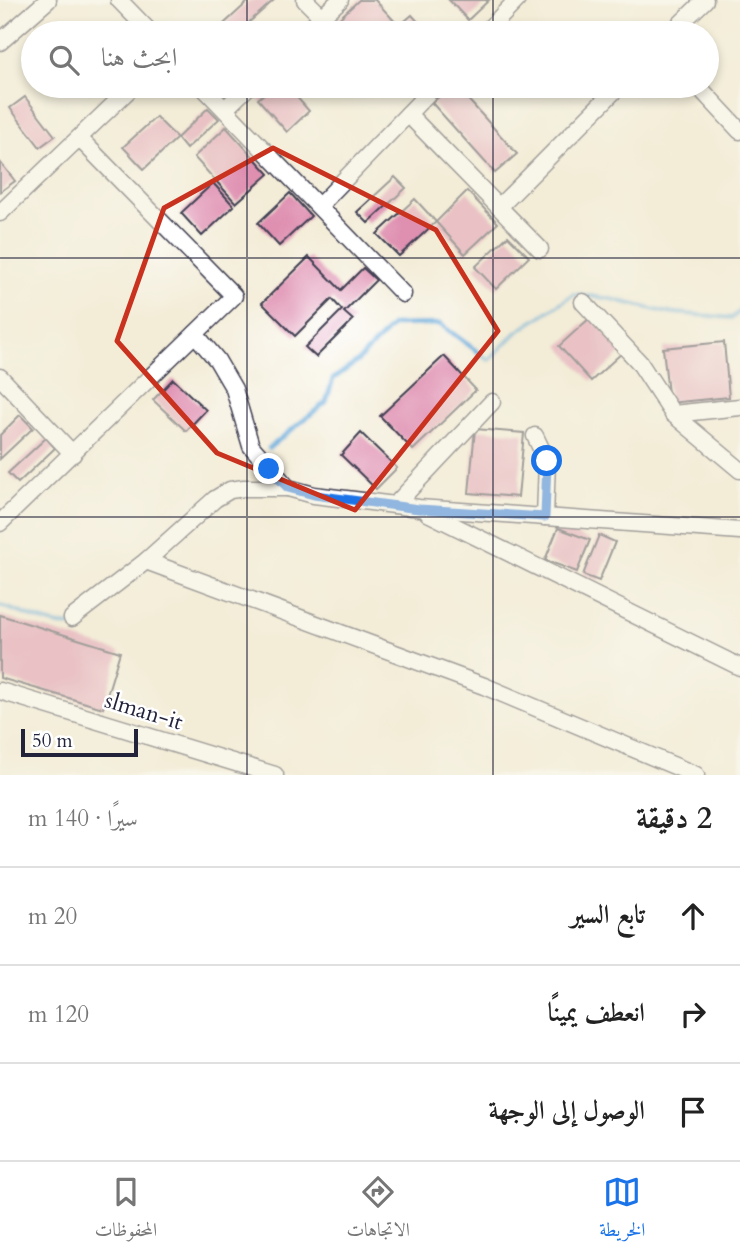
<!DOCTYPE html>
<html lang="ar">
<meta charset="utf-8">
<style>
body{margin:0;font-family:Cardo,Amiri,serif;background:#f6f6f6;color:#222;direction:rtl}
.scale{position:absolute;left:21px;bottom:18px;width:117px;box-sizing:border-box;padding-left:7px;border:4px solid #22223b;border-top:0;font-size:19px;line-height:24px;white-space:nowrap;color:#22223b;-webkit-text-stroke:5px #fff;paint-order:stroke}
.stop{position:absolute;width:21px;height:21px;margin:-16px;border:5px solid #1a73e8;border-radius:50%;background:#fff}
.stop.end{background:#1a73e8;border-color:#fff;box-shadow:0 2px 7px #0008}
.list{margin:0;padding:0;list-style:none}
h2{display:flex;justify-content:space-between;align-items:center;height:91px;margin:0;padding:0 28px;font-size:30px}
h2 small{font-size:23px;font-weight:400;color:#767676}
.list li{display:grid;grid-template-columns:46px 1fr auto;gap:21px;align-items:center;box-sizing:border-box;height:98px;padding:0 28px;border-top:2px solid #e0e0e0}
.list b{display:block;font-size:26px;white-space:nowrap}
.list em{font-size:23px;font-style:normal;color:#767676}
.icon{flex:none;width:38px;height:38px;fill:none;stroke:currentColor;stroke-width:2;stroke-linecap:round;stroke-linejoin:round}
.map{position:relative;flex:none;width:740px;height:775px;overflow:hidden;direction:ltr}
.search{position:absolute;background:#fff;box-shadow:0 4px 10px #0003;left:21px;right:21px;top:21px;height:77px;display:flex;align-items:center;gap:18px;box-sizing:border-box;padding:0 24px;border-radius:38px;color:#767676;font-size:26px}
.sheet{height:385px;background:#fff}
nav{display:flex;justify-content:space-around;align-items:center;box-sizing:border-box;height:98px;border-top:2px solid #e0e0e0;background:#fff;font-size:19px;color:#767676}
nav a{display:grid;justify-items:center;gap:4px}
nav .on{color:#1a73e8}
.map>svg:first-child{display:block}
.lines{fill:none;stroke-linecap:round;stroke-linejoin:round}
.stream{stroke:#62a9d9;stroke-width:4.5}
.building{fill:#df8fb0}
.street-casing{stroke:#414052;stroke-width:19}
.street{stroke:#fff;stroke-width:16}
.route{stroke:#1a73e8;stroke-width:9}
.marked{fill:none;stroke:#c8321e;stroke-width:5;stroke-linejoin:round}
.grid{fill:none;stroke:#22223b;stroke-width:2;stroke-opacity:0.55}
.labels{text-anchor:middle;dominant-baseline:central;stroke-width:5;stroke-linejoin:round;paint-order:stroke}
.street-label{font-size:23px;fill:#22223b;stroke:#fff}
</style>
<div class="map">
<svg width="740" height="775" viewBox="0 0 740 775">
<rect width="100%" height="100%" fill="#fff"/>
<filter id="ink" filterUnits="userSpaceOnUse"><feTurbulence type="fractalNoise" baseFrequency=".0143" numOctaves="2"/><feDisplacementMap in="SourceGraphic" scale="14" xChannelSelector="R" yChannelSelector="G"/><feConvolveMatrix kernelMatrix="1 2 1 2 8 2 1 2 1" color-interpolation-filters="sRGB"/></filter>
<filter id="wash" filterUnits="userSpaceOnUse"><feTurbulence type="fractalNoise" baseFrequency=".00686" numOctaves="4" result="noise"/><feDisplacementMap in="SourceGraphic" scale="28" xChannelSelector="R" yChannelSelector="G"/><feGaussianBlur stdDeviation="1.57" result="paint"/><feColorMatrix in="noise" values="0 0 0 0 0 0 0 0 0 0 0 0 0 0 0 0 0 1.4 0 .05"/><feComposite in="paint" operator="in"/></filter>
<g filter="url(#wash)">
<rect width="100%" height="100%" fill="#f3ecd7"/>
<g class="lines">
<!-- stream -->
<g class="stream">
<path d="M269 448 326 402 333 379 358 361 393 325 440 324 489 360 517 332 574 294 611 299 664 312 732 318 740 311"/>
<path d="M0 606C22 611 53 629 73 625"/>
</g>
</g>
<g id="blocks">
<!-- building -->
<g class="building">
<path d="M250 0H274L237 33H214Z"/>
<path d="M359 0H375L399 26 412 15 428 33H339L332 25Z"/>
<path d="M449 0H489L468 20Z"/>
<path d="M273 86H287L309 111 287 132 258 99Z"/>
<path d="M451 86H456L517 154 495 173 432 103Z"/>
<path d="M25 97 55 136 40 147 10 108Z"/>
<path d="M208 108 219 119 186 149 177 138 144 169 123 147 156 117 177 138Z"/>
<path d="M226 127 269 174 236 203 194 157Z"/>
<path d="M0 162 15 181 0 192Z"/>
<path d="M395 177 406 188 368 223 357 212Z"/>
<path d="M213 183 234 206 202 236 181 213Z"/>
<path d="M467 191 498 223 465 254 436 222Z"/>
<path d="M290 193 311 216 279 246 258 223Z"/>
<path d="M415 199 436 222 399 256 377 234Z"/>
<path d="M508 236 529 257 496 289 475 267Z"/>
<path d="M309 257 341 290 363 268 376 280 344 312 353 320 316 357 305 347 342 310 332 299 295 336 262 303Z"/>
<path d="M591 317 623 352 591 381 559 346Z"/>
<path d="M724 342 729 397 669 403 663 348Z"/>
<path d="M444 356 476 390 413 450 380 416Z"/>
<path d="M173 379 206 410 186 431 153 400Z"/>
<path d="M20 415 33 428 0 459V435Z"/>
<path d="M475 429 524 433 518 497 469 493Z"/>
<path d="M361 433 397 468 376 489 341 455Z"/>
<path d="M46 438 55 448 18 483 8 473Z"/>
<path d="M558 528 590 540 577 572 545 560Z"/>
<path d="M599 535 615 542 599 581 583 575Z"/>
<path d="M0 615 120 652 103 708 0 678Z"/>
</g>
</g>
</g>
<g filter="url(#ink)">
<use href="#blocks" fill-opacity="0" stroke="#414052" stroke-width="2"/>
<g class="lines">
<defs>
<g id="street">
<path d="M119 0 151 33"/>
<path d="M305 0 322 17"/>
<path d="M305 33 340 0"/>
<path d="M485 33 517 0"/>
<path d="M671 33 705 0"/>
<path d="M0 42 48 0"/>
<path d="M202 86 403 294"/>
<path d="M698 86 740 131"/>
<path d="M225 109 249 86"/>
<path d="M408 114 540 249"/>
<path d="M319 206 435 86"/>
<path d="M499 207 619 86"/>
<path d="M0 213 133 86"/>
<path d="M583 302 639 362 673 414 740 470"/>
<path d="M195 334 217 360 234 389 251 446 288 488"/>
<path d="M0 377 73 454"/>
<path d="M673 414 740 407"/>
<path d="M535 436 547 461 545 517"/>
<path d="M395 505 492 402"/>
<path d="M428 513 740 667"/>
<path d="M0 523 234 296 79 138"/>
<path d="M146 561 484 686 696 775"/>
<path d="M72 618 146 561 215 499 230 490 244 488H288L314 495 419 508 740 531"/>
<path d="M0 691 275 775"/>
</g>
</defs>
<!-- street casing -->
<use href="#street" class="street-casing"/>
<!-- street -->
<use href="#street" class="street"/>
</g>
</g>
<g class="lines" filter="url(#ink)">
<!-- route -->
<path class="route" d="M269 469 288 488 314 495 419 509 545 517 547 461"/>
</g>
<!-- marked area -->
<path d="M0 0H740V775H0ZM273 148 436 230 498 331 355 510 217 453 117 341 164 208Z" fill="#f3ecd7" fill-opacity=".55" fill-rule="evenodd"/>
<path class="marked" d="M273 148 436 230 498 331 355 510 217 453 117 341 164 208Z"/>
<!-- grid -->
<path class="grid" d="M247 0V33M493 0V33M247 86V775M493 86V775M0 258H740M0 517H740"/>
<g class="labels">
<!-- street labels -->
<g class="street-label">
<text transform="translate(144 711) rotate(17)">slman-it</text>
</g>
</g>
</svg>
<div class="scale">50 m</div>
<div class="stop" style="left:547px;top:461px"></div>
<div class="stop end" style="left:269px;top:469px"></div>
<div class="search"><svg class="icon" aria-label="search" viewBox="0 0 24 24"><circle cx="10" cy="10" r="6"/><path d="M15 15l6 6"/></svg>ابحث هنا</div>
</div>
<section class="sheet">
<h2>2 دقيقة<small>سيرًا · 140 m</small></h2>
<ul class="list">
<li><svg class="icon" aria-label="ahead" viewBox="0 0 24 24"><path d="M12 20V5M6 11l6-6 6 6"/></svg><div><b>تابع السير</b></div><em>20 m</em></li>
<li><svg class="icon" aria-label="right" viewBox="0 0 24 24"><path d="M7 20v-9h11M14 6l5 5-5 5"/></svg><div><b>انعطف يمينًا</b></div><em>120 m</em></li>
<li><svg class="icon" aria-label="arrive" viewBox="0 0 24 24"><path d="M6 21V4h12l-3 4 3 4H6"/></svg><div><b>الوصول إلى الوجهة</b></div></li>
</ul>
</section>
<nav>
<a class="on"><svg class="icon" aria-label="map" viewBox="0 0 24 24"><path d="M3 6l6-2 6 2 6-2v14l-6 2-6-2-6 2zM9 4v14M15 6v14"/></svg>الخريطة</a>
<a><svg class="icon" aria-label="directions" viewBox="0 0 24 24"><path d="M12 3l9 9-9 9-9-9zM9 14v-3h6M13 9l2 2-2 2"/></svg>الاتجاهات</a>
<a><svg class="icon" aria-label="saved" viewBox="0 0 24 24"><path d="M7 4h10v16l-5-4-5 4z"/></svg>المحفوظات</a>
</nav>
